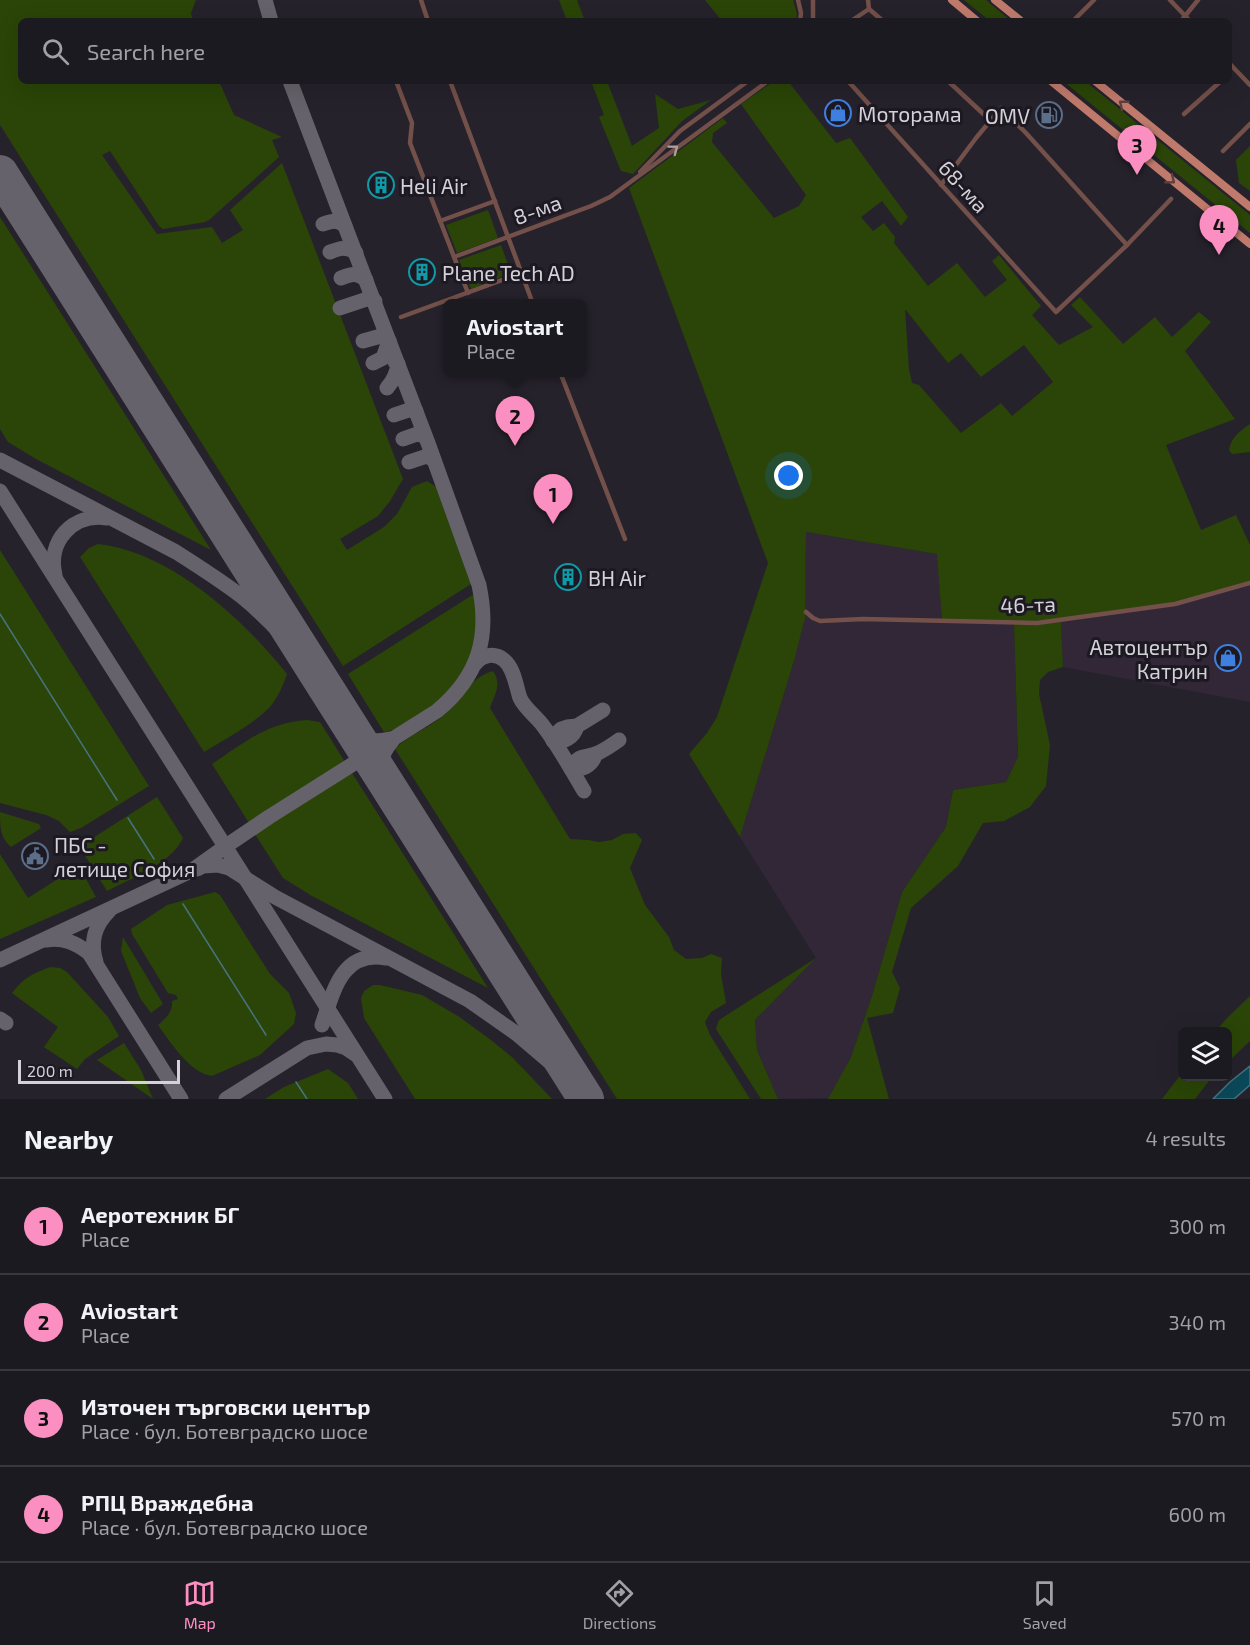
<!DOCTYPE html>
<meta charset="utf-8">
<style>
body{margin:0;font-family:"Exo 2",sans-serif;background:#29272e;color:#f1f3f6}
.controls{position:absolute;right:18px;bottom:18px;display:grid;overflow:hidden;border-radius:9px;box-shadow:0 6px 24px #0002}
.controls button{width:54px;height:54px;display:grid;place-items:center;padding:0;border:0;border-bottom:2px solid #3a383f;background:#1c1a21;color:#f1f3f6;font:30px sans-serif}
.scale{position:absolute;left:18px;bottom:15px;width:162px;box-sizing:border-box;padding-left:6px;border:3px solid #d4d1d8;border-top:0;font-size:16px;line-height:21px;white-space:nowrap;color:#d4d1d8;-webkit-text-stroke:4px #1d1922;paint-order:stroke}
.you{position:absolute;left:789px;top:476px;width:21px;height:21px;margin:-15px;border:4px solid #fff;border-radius:50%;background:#1a73e8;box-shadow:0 0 0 9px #1a73e833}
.badge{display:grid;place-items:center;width:39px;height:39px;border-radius:50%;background:#fc8fc2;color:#111;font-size:20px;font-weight:700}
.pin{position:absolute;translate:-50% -50px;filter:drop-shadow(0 2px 3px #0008)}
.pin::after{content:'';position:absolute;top:32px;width:21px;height:18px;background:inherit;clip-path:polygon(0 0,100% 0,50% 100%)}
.popup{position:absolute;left:443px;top:299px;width:144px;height:78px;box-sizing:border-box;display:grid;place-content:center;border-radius:9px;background:#1c1a21;filter:drop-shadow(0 2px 4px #0005);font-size:20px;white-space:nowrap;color:#a0a1a5}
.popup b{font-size:22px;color:#f1f3f6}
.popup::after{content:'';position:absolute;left:50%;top:100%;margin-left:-12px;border:12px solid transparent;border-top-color:#1c1a21}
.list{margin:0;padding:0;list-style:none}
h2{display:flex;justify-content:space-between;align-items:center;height:78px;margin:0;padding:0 24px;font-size:26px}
h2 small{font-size:20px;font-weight:400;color:#a0a1a5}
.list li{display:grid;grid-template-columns:39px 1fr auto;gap:18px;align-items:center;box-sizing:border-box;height:96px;padding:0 24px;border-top:2px solid #3a383f}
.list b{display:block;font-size:22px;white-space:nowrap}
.list p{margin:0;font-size:20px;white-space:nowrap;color:#a0a1a5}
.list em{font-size:20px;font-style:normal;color:#a0a1a5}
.icon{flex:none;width:33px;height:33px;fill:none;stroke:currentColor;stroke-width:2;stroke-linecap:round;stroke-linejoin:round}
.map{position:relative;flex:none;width:1250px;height:1099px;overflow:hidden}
.search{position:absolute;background:#1c1a21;box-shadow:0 6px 24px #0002;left:18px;right:18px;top:18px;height:66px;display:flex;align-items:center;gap:15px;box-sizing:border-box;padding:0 21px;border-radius:9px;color:#a0a1a5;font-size:22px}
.sheet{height:462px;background:#1c1a21}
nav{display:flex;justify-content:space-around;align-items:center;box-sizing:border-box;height:84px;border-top:2px solid #3a383f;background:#1c1a21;font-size:16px;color:#a0a1a5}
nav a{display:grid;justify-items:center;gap:3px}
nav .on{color:#fc8fc2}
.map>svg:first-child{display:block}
.industrial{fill:#322736}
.green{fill:#2a4507;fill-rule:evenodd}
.water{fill:#0a4959;stroke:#47727f;stroke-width:1.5}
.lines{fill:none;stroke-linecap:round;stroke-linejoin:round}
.stream{stroke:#47727f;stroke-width:1.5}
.taxiway{stroke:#66626b;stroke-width:15}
.runway{stroke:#66626b;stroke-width:36}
.minor{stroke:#735049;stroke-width:4.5}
.primary{stroke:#c07a6c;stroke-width:8}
.oneway{stroke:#5e4040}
.oneway2{stroke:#ad9d9f}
.labels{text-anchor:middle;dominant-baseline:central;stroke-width:6;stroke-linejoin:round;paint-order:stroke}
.poi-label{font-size:21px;fill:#d4d1d8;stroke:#1d1922;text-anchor:start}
.street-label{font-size:21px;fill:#d4d1d8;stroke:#1d1922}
</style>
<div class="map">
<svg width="1250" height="1099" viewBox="0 0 1250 1099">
<rect width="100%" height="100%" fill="#26222c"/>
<!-- industrial -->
<g class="industrial">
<path d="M806 532 938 554 942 621 1014 623 1018 757 1006 782 953 790 946 827 902 892 872 996 851 1057 829 1098 778 1099 757 1050 755 1020 816 958 740 837 794 661 806 558Z"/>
<path d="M1250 583V702L1063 667 1061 620Z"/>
</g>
<!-- green -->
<g class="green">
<path d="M0 0H196L191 13 193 21H21V81H219L234 115 282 137 272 140 279 157 209 220 205 222 163 229 159 226 110 151 102 155 157 234 212 227 222 243 243 230 230 210 282 163 403 479 390 501 378 516 340 539 347 550 384 527 397 514 412 487 427 481 436 487 471 584 343 666 0 125Z"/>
<path d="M559 0H577L585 21H567Z"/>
<path d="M705 0H793L797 14 796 21H722Z"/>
<path d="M964 0H986L1011 21H990Z"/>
<path d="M591 81H607L632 146 659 128 655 94 678 109 711 100 682 121 633 174 621 171 599 117 604 115Z"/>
<path d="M774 81H788L836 143 850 138 908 217 901 226 882 201 861 217 873 231 884 223 895 237 894 243 928 286 957 263 985 297 1007 280 992 261 999 255 1041 306 1032 315 1059 345 1093 327 1071 305 1080 297 1123 344 1155 317 1172 337 1199 312 1211 322 1185 351 1235 419 1166 445 1201 530 1236 515 1250 545V583L1175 604 1061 620 1063 667 1048 672 1040 680 1039 694 1050 745 1046 786 1030 807 1004 821 983 823 958 866 911 908 892 972 900 988 893 1013 867 1018 889 1099H828L851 1057 872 996 902 892 946 827 953 790 1006 782 1018 757 1014 623 942 621 937 554 806 532 805 618 794 661 740 837 689 754 707 733 717 717 768 563 629 188 723 118 727 123 713 133 712 142 774 218 799 206 806 195 741 104ZM905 309 948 363 961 353 981 377 1024 345 1053 382 1012 416 1001 403 961 433 919 385 912 383 909 369Z"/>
<path d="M1063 81H1085L1250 215V233Z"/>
<path d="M1250 146V191L1239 183 1236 160Z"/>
<path d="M488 210 498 238 457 253 446 225Z"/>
<path d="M0 217 211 550 36 459 8 442 0 429Z"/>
<path d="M501 245 511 273 471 289 459 260Z"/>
<path d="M1250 424V452L1232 454 1229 450C1231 437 1240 431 1250 424Z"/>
<path d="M98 544C171 552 243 619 287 674 283 686 277 699 269 708 252 725 225 739 204 752L80 557 89 548Z"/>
<path d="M0 550 149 786 81 828 70 832 59 821 46 815 0 803Z"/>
<path d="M474 594C483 627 472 668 447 693 439 702 428 709 417 716 406 723 398 730 384 732L348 674Z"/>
<path d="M493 671C502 684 495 694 490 708L570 839 588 840 599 842 612 840 623 834 636 833 642 840 630 868 645 905 669 937 674 950 686 959 702 958 711 954 722 958 721 974 726 1003 711 1012 705 1022 710 1035 750 1099H617L395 749C409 734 430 728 445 714 460 700 472 676 493 671Z"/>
<path d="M307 720 320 722 345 762 249 823 212 764C244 743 266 723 307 720Z"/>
<path d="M352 773 488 988 312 896 283 878 255 834Z"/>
<path d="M157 797 183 838C172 863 130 879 107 891L81 849 85 843Z"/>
<path d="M0 812 39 824 41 828 11 847C0 837 0 828 0 812Z"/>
<path d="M0 854 28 898 75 868 81 870 96 897 0 939Z"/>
<path d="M215 892 220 895 270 974 289 993 296 1013 294 1024 260 1055 212 1076C190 1073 170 1042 158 1025 166 1018 173 1012 172 1001L178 999 176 995 168 993 132 934 131 929 167 905Z"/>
<path d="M123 937 163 1004 151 1013 140 998 121 951Z"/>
<path d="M816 958 755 1020 757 1050 778 1099H761L716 1029 719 1020Z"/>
<path d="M50 967 60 968 67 972 108 1017 119 1036 85 1059 77 1069 44 1047 58 1027 12 993C25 977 32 974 50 967Z"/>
<path d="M373 985H380L422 995 458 1016 491 1040 512 1057 552 1099H415L364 1018 361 998 364 991Z"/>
<path d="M1250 996V1041L1228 1062V1032L1216 1031 1227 1018Z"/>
<path d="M124 1043 141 1070 153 1099 97 1060Z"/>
<path d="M328 1069 348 1083 358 1099H265L284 1087Z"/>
<path d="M1182 1073V1076L1212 1077 1195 1099H1162Z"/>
</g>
<!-- water -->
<path class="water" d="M1250 1066V1085L1234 1099H1213L1230 1082Z"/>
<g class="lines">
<!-- stream -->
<g class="stream">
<path d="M0 614 117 800"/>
<path d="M128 818 154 859"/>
<path d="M183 904 266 1035"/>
<path d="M296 1082 307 1099"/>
</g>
<!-- taxiway -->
<g class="taxiway">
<path d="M265 0 271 21"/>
<path d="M290 81 345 226"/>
<path d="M330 252C340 248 346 246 356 253"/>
<path d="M341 278C351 274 357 272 366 280"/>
<path d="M340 308 367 299 375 301"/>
<path d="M363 341 381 336 389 341 383 358 373 363"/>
<path d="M387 388C393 381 397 374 398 364L395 362"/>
<path d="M394 415 409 410 416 411"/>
<path d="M403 439 417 434 425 436"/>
<path d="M0 460 176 552C198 566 220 580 241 596 272 621 298 652 323 683"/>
<path d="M409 462 427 456 434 460"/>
<path d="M0 491 385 1099"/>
<path d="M55 575C47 541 73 513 107 518"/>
<path d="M475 664C482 655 494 652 504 660 514 668 516 686 520 698 525 709 537 717 544 727 559 747 571 769 584 791"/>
<path d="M577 726C574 738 564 742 553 741L557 733 561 729 567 727 577 726 603 710"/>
<path d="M354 732C366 740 375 743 390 739"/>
<path d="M595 755C592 766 582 770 571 769 579 752 586 759 598 753 606 749 612 745 619 740"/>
<path d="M384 780C380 763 380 755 392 741"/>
<path d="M197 869 203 866 218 865 229 868 275 897 470 1001 517 1034 551 1063 583 1099"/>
<path d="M46 940C63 937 76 943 89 953L181 1099"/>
<path d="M0 960 191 871 226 846 269 817 437 711C479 676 490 637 479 585L428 443 345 226C338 219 332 221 323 224"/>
<path d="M96 962C90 942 94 926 109 911"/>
<path d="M0 1019 6 1023"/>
<path d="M322 1025C333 993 341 950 386 958"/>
<path d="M226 1099 307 1048 326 1044 337 1045 346 1048 355 1054"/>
</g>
<!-- runway -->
<path class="runway" d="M0 173 586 1099"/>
<!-- minor -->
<g class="minor">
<path d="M421 0 428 21"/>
<path d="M798 0 801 13 800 21"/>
<path d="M868 0 869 9 883 21"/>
<path d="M1170 0 1190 21"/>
<path d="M813 21V0"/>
<path d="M851 21 869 9"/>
<path d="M1073 21 1094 0"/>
<path d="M1181 21 1198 0"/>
<path d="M1229 63 1250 85"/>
<path d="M396 81 412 123 410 143 468 293"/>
<path d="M450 81 533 304"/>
<path d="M848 81 1056 312 1127 245 1171 199"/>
<path d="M948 81 991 121"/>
<path d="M1184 114 1221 81"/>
<path d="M1223 151 1250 124"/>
<path d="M640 172 680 131 748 81"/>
<path d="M941 185 976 138 1001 108 1026 133 1127 245"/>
<path d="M440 221 495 201"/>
<path d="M454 257 591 206 610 197 768 81"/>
<path d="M401 317 521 273"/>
<path d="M560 372 625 539"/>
<path d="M806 612 813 618 820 621 863 619 1037 623 1175 604 1250 583"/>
</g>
<!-- primary -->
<g class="primary">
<path d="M952 0 977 21"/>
<path d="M995 0 1021 21"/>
<path d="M1051 81 1250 244"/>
<path d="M1095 81 1250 207"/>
</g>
</g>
<!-- one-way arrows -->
<defs><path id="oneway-chevron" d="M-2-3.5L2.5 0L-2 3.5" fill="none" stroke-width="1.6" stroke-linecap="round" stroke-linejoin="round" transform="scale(1.5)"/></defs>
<g class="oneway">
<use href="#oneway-chevron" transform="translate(1123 104) rotate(-141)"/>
<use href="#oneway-chevron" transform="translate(1171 180) rotate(39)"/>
</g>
<use class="oneway2" href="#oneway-chevron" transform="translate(674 149) rotate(-37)"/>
<!-- icons -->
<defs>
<symbol id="shop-ring" viewBox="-11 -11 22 22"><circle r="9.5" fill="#1d1922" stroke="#3f7fe0" stroke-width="1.5"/><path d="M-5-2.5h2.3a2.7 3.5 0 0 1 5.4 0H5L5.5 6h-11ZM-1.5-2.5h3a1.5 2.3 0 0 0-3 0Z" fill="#3f7fe0"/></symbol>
<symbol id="fuel-ring" viewBox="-11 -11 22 22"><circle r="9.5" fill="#1d1922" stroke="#5c6f8a" stroke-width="1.5"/><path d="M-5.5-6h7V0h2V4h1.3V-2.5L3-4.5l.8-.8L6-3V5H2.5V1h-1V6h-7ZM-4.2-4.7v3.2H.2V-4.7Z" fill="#5c6f8a"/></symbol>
<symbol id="building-ring" viewBox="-11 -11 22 22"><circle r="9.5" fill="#1d1922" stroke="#0f9aa8" stroke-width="1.5"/><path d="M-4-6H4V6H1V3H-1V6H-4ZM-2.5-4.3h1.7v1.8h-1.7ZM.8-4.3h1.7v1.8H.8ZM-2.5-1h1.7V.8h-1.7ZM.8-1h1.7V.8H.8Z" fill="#0f9aa8"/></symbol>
<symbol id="civic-ring" viewBox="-11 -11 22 22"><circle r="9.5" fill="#1d1922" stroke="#5c6f8a" stroke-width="1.5"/><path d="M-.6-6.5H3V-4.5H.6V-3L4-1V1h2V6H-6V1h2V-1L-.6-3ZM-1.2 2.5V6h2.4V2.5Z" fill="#5c6f8a"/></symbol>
</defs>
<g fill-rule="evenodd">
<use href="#shop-ring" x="823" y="98" width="30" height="30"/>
<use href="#fuel-ring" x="1034" y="100" width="30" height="30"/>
<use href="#building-ring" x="366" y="170" width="30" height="30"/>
<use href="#building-ring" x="407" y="257" width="30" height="30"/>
<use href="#building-ring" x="553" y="562" width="30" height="30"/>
<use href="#shop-ring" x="1213" y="643" width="30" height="30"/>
<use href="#civic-ring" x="20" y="841" width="30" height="30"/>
</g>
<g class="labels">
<!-- poi labels -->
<g class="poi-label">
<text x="858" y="113">Моторама</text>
<text x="1030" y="115" text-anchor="end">OMV</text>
<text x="400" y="185">Heli Air</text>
<text x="442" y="272">Plane Tech AD</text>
<text x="588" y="577">BH Air</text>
<text x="1208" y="646" text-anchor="end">Автоцентър<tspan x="1208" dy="24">Катрин</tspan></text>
<text x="54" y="844">ПБС -<tspan x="54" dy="24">летище София</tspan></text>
</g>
<!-- street labels -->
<g class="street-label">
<text transform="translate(964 186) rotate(48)">68-ма</text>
<text transform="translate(537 209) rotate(-20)">8-ма</text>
<text transform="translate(1028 604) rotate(-2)">46-та</text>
</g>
</g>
</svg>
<div class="controls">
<button><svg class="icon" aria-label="layers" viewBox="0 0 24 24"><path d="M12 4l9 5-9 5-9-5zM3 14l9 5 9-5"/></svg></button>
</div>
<div class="scale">200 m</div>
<div class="you"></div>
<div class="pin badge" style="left:553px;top:524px">1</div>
<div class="pin badge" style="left:515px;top:446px">2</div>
<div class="popup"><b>Aviostart</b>Place</div>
<div class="pin badge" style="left:1137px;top:175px">3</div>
<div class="pin badge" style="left:1219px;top:255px">4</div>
<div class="search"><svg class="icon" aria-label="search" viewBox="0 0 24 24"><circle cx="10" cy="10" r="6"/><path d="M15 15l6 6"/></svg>Search here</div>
</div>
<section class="sheet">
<h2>Nearby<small>4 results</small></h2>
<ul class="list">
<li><span class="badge">1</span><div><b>Аеротехник БГ</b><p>Place</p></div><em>300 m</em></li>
<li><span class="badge">2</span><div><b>Aviostart</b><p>Place</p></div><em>340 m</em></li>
<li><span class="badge">3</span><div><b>Източен търговски център</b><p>Place · бул. Ботевградско шосе</p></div><em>570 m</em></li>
<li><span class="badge">4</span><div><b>РПЦ Враждебна</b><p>Place · бул. Ботевградско шосе</p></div><em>600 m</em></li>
</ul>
</section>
<nav>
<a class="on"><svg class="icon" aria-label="map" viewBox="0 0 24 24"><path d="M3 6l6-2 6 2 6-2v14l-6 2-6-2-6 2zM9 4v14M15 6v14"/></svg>Map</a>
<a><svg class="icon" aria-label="directions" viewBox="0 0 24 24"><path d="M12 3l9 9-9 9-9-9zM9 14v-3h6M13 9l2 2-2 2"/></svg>Directions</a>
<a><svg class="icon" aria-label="saved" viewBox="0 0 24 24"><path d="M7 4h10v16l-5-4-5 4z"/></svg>Saved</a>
</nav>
